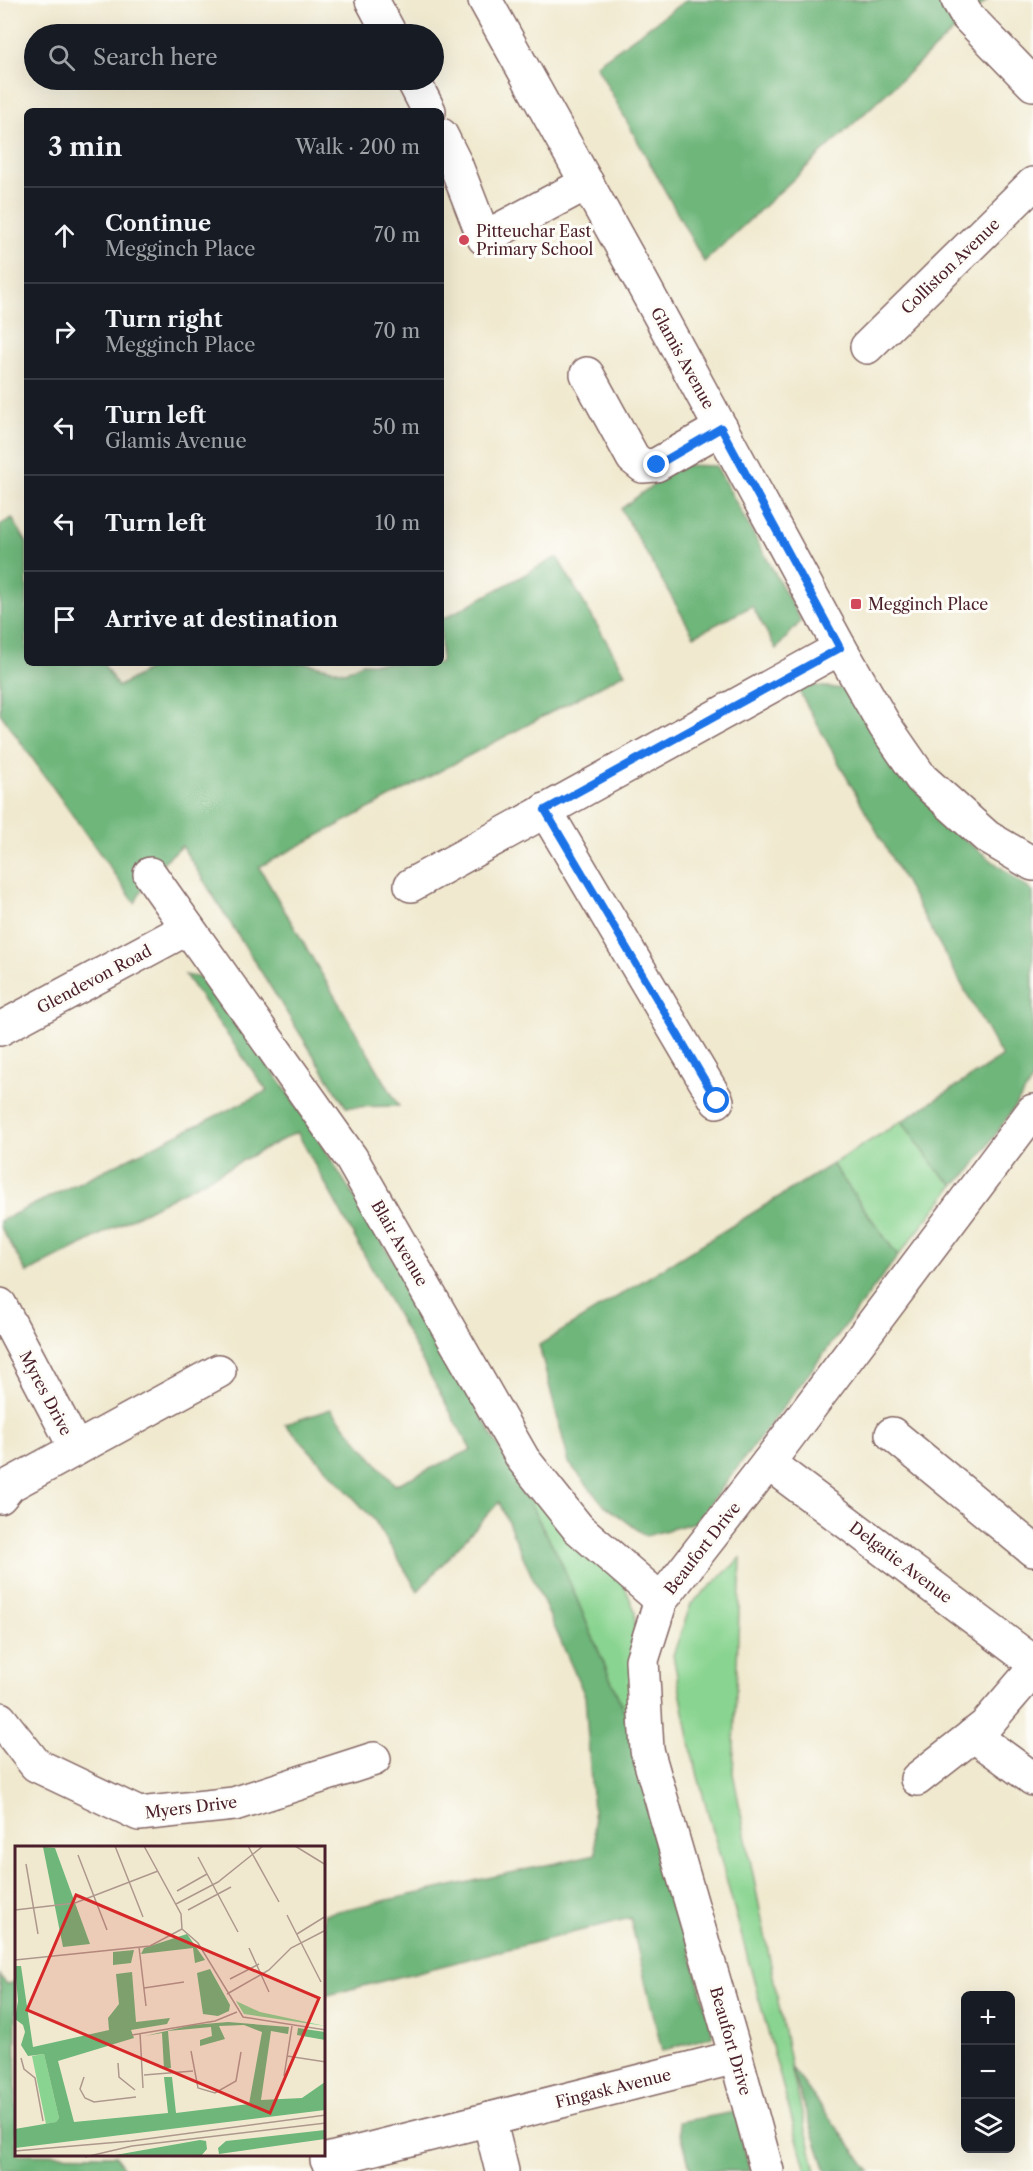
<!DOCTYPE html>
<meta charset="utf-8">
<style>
body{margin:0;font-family:"Libre Caslon Text",serif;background:#20242c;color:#f1f3f6}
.controls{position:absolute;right:18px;bottom:18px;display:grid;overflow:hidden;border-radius:9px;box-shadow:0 6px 24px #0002}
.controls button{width:54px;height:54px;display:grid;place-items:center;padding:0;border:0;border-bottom:2px solid #363941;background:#171b24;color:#f1f3f6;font:30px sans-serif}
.stop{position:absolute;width:18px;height:18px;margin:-14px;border:4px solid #1a73e8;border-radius:50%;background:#fff}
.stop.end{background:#1a73e8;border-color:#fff;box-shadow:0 2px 6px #0008}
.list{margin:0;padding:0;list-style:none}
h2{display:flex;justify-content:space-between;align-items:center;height:78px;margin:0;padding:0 24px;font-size:26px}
h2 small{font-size:20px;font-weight:400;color:#9ea1a6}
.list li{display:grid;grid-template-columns:39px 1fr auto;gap:18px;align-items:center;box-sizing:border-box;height:96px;padding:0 24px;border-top:2px solid #363941}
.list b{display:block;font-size:22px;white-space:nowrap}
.list p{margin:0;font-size:20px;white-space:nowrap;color:#9ea1a6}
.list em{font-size:20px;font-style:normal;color:#9ea1a6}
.icon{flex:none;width:33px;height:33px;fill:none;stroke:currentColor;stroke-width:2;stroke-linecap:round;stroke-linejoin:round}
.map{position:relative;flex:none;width:1033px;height:2171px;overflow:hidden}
.search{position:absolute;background:#171b24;box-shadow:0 6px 24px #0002;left:24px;top:24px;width:420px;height:66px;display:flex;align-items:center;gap:15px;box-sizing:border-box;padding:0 21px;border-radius:33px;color:#9ea1a6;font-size:22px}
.panel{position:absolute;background:#171b24;box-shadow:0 6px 24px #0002;left:24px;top:108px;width:420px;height:558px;border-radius:9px}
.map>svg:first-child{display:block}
.green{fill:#89d490;stroke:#6a7a5e;stroke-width:1.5}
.forest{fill:#6eb67a;stroke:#5c6a52;stroke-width:1.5}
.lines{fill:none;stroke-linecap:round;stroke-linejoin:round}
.minor-casing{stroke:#846664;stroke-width:36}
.minor{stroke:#fff;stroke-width:33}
.route{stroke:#1a73e8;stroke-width:8}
.poi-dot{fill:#d1495b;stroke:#fdfcf7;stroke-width:2}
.labels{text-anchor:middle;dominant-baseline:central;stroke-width:6;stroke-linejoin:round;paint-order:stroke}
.poi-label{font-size:16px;fill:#4a1f2b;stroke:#fdfcf7;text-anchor:start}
.street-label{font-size:16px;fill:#4a1f2b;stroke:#fdfcf7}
.inset-road{fill:none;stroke:#ae988d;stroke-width:1.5}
.view{fill:#d62828;fill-opacity:0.15;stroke:#d62828;stroke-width:3}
.inset-edge{fill:none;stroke:#4a1f2b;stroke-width:3}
</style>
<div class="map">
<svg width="1033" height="2171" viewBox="0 0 1033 2171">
<rect width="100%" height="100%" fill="#fdfcf7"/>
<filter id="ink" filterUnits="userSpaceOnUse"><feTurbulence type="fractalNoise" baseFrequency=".0167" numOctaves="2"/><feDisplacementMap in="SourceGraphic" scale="12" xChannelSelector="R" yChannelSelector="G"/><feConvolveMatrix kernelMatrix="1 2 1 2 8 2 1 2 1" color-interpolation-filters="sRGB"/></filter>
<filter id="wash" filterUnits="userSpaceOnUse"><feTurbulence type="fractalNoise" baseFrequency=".008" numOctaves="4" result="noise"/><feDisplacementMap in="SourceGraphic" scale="24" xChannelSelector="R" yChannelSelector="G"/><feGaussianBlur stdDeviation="1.35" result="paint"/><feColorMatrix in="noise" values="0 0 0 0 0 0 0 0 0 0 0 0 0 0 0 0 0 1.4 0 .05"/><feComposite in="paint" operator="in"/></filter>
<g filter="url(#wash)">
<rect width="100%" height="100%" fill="#f0e9cf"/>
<!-- green -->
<g class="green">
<path d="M902 1121 936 1168 954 1185 898 1256 832 1164Z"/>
<path d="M514 1475 621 1578 635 1611 631 1728 559 1557Z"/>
<path d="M741 1558 733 1773 791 2067 816 2171H806L693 1758 673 1655 691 1604Z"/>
</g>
<!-- forest -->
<g class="forest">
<path d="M686 0H987L704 262 596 65Z"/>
<path d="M679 465 716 466 801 621 776 649 752 606 694 636 621 509Z"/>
<path d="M12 518 27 543V663H103L118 687 159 663H306L345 672 362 663H441V620L557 557 625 673 259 867 399 1106 346 1107 182 846 150 874 135 903 0 713V525Z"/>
<path d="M795 684 845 689 896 765 952 830 1033 892V1080L971 1170 954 1185 936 1169 902 1121 1002 1057Z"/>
<path d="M185 975 208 979 304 1116 416 1297 559 1557 631 1728 713 2036 662 2051 630 1918 324 1996V1914L596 1854 585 1696 499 1502 418 1591 375 1521 285 1424 331 1409 395 1485 471 1450 297 1132 27 1273 0 1226V1221L267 1091Z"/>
<path d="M832 1164 898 1256 696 1522 646 1536 603 1504 569 1463 539 1345Z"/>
<path d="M0 1975 6 1984 16 1982V2154L116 2155 125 2171H0Z"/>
<path d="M791 2067 870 2171H826Z"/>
<path d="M735 2112 750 2171H691L678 2122Z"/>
</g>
</g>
<g filter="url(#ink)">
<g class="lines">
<defs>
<g id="minor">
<path d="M372 0 390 34"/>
<path d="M485 0 640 279 840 648 885 726 921 778 987 837 1033 864"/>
<path d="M958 0 968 17 1033 84"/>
<path d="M413 80 429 111"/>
<path d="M441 135 455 163 484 238 587 183"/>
<path d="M867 347 1033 184"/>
<path d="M587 374 633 458 643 466 656 465 721 428"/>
<path d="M545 810 717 1101"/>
<path d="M150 874 351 1158 523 1459 578 1528 661 1600"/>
<path d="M411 885 840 648"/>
<path d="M0 1029 188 928"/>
<path d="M0 1305 76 1449"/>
<path d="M892 1434 1033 1550"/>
<path d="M768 1463 1033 1662"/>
<path d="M0 1497 10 1485 219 1371"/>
<path d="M0 1719 36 1765 139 1814 234 1804 374 1759"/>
<path d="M973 1735 1033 1779"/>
<path d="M917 1779 985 1726 1033 1670"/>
<path d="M489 2119 502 2171"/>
<path d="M327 2160 736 2057"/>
<path d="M767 2171 736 2057 647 1750 642 1660 661 1600 768 1463 1033 1111"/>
</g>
</defs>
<!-- minor casing -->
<use href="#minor" class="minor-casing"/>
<!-- minor -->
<use href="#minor" class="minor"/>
</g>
</g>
<g class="lines" filter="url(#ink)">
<!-- route -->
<path class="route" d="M657 465 721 428 840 648 545 810 717 1101"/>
</g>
<!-- markers -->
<g class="poi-dot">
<circle cx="464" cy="240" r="6"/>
<rect x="850" y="598" width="12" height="12" rx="3"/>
</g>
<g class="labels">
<!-- poi labels -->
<g class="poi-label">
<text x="476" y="231">Pitteuchar East<tspan x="476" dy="18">Primary School</tspan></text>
<text x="868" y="604">Megginch Place</text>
</g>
<!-- street labels -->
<g class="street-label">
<text transform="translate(950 266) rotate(-44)">Colliston Avenue</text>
<text transform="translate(683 358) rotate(61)">Glamis Avenue</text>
<text transform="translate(94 979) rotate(-28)">Glendevon Road</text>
<text transform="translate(400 1243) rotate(60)">Blair Avenue</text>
<text transform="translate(46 1393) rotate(62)">Myres Drive</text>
<text transform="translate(702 1548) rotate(-52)">Beaufort Drive</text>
<text transform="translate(901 1562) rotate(37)">Delgatie Avenue</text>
<text transform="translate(191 1807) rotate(-7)">Myers Drive</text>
<text transform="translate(731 2041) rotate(74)">Beaufort Drive</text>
<text transform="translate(613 2088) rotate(-14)">Fingask Avenue</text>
</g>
</g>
<!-- overview -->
<g transform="translate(15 1846)">
<rect width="310" height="310" fill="#f0e9cf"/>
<path d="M221 155 245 166 310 180 229 168ZM29 208 44 272 41 276 31 278 17 210Z" fill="#89d490"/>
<path d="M28 1 40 2 75 98 48 101ZM172 88 190 114 180 117 178 102 126 108 129 102ZM119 104 116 117 98 119V106ZM0 120H6L18 201 94 184 93 172 104 158 101 128 117 126 121 176 155 172 152 178 116 184 119 192 43 215 59 276 153 267 149 231H157L161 267 234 258 247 186 229 179 204 180 210 193 185 200V194L197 190 196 181 153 185 156 222 149 223 147 187 130 190 177 179 213 176 274 181 273 188 256 185 246 254 287 252 310 236V264L0 302V283L41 276 44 272 29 208 13 210 6 199 10 186 8 179 0 173 3 155ZM195 123 215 159 214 165 203 170 188 168 182 127ZM283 182 310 186V194L282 189ZM310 284V293L204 308 203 302 211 295ZM185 294 191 295 192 303 186 310 89 311Z" fill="#6eb67a"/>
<path class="inset-road" d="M100 0 128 71M129 0 166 68 167 83M233 0 264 56M280 0 311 19M63 9 92 84M183 11 223 86M11 18 23 88M162 45 192 28M161 58 203 36 248 0M0 64 60 57 143 25M173 64 216 41M272 69 306 136M167 83 183 97 228 171 311 184M282 88 311 70M124 101 131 160M234 102 254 146M0 114 135 100 167 83M215 133 244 118M129 142 169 136M212 148 254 124 276 102 311 84M125 187 128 242M117 189 200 175 222 166M176 205 183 242 200 247 221 235 226 206M272 210 311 216M6 212 9 223 20 232 28 275M103 217 104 231 120 244M129 229 178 225M269 230 277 180M69 231 65 243 70 252 79 256 121 251M0 305 116 295 311 269M70 311 117 300 311 277"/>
<path class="view" d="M61 49 304 152 255 267 12 164Z"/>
<rect width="310" height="310" class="inset-edge"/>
</g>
</svg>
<div class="controls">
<button>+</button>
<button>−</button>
<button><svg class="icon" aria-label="layers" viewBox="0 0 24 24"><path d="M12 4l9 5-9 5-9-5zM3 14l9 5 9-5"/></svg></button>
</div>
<div class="stop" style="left:717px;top:1101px"></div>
<div class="stop end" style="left:657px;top:465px"></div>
<div class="search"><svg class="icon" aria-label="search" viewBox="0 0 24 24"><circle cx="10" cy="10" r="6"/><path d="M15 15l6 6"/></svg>Search here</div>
<section class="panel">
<h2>3 min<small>Walk · 200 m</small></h2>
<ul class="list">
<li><svg class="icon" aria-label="ahead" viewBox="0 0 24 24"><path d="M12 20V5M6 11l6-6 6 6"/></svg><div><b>Continue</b><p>Megginch Place</p></div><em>70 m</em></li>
<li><svg class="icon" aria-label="right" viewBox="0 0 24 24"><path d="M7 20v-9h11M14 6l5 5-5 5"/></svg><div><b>Turn right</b><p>Megginch Place</p></div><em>70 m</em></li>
<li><svg class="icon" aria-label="left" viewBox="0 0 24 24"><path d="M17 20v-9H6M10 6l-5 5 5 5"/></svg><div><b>Turn left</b><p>Glamis Avenue</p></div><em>50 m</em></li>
<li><svg class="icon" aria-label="left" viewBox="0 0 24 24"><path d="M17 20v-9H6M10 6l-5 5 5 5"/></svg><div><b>Turn left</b></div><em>10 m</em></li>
<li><svg class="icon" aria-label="arrive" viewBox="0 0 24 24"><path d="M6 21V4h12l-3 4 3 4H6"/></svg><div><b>Arrive at destination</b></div></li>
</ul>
</section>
</div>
